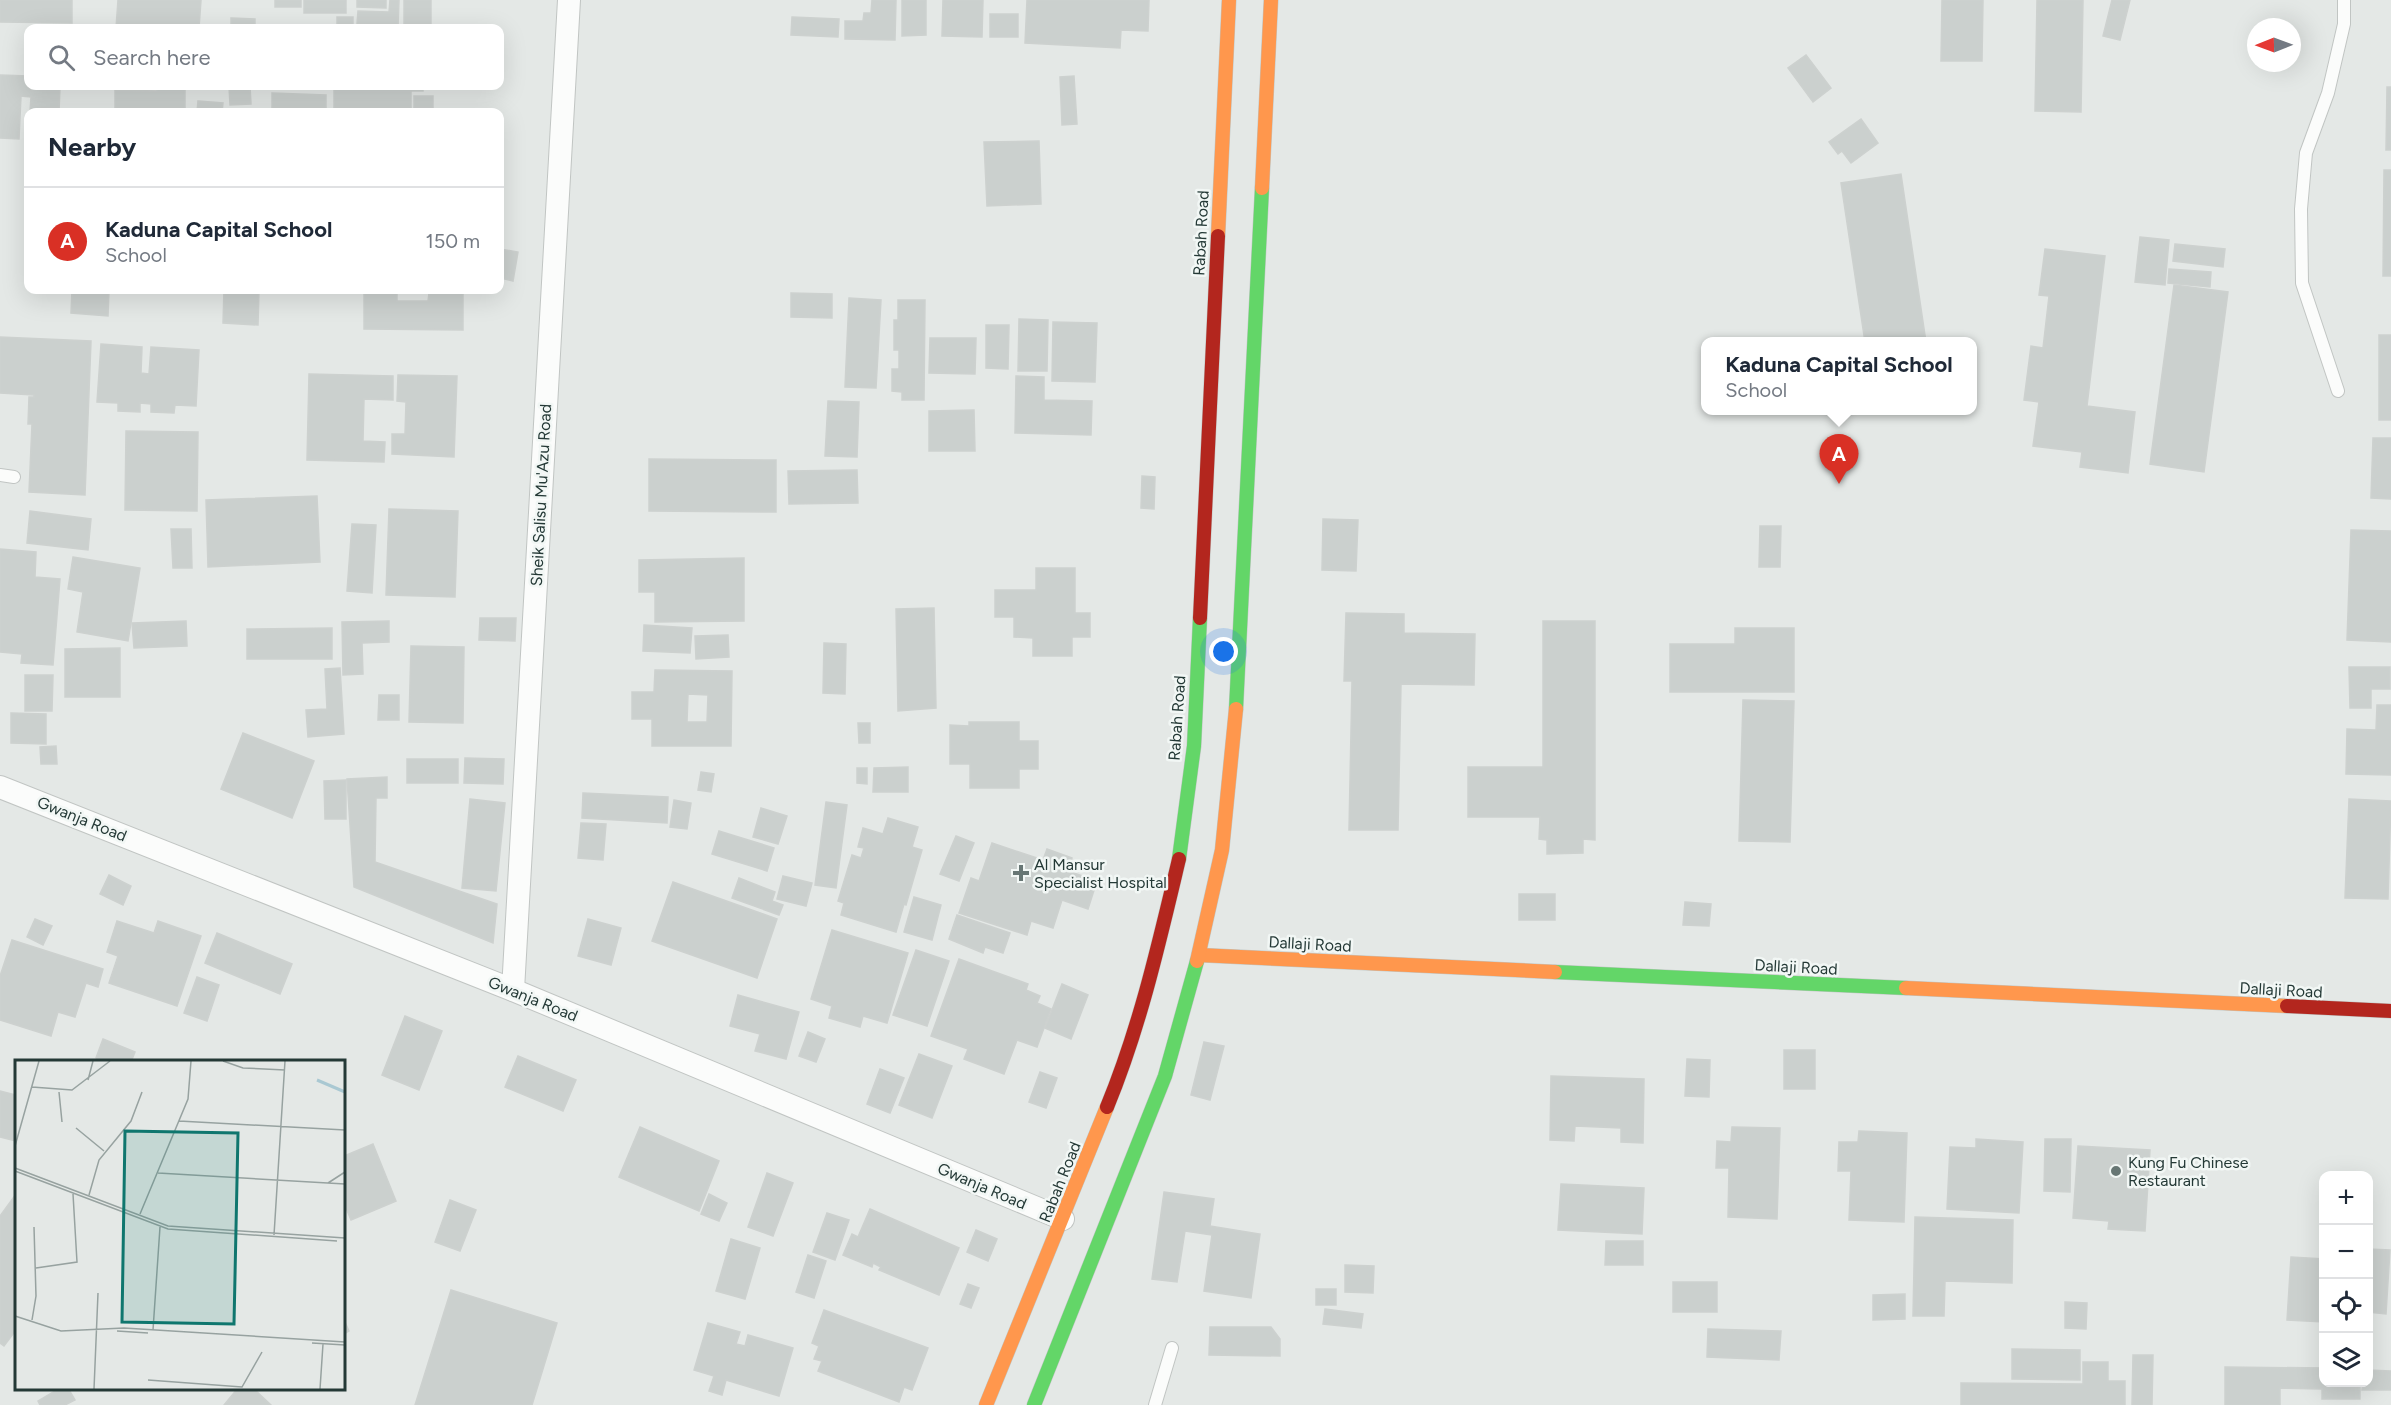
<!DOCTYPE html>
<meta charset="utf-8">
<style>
body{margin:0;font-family:Figtree,sans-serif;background:#f6f6f7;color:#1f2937}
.controls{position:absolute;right:18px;bottom:18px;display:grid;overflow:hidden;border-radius:12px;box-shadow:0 6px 24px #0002}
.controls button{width:54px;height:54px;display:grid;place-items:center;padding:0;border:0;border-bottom:2px solid #e0e1e3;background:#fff;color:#1f2937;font:30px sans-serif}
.compass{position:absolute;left:2247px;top:18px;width:54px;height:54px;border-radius:50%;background:#fff;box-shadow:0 6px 24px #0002;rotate:269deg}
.you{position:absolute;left:1224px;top:652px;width:21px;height:21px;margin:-15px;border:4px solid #fff;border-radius:50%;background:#1a73e8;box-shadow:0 0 0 9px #1a73e833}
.badge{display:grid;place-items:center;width:39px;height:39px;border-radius:50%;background:#d93025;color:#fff;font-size:20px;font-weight:700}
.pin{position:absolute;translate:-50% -50px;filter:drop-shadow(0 2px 3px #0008)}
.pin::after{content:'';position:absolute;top:32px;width:21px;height:18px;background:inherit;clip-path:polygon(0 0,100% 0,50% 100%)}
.popup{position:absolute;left:1701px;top:337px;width:276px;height:78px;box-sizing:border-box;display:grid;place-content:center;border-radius:12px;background:#fff;filter:drop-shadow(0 2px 4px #0005);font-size:20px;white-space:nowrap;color:#747a83}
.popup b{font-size:22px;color:#1f2937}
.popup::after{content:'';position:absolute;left:50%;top:100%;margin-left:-12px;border:12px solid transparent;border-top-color:#fff}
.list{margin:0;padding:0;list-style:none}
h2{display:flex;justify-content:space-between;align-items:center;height:78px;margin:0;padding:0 24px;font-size:26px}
h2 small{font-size:20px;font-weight:400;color:#747a83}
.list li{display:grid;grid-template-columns:39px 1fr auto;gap:18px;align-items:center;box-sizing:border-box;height:108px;padding:0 24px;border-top:2px solid #e0e1e3}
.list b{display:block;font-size:22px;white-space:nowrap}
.list p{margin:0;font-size:20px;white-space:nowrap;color:#747a83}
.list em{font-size:20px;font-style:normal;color:#747a83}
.icon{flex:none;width:33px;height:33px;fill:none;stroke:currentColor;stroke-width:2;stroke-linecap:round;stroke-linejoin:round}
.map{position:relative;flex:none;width:2391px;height:1405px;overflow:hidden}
.search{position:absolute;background:#fff;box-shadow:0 6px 24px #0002;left:24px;top:24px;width:480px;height:66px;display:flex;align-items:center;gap:15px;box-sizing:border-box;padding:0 21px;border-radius:12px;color:#747a83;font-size:22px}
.panel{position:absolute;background:#fff;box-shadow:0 6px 24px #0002;left:24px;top:108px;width:480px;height:186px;border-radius:12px}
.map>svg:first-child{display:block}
.building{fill:#cbd0ce;stroke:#cdd1cf;stroke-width:1.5;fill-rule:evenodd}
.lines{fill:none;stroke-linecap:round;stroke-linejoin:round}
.lane-casing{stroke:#c1c5c3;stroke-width:14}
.street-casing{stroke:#c1c5c3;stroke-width:24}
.fast-casing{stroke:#c0c6c4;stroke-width:15}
.slow-casing{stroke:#c0c6c4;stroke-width:15}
.jam-casing{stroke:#c0c6c4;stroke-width:15}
.lane{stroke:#fbfcfb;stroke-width:12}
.street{stroke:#fbfcfb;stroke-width:22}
.fast{stroke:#63d668;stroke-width:14}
.slow{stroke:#ff974d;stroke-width:14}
.jam{stroke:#b3261e;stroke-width:14}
.poi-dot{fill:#677674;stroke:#f2f7f5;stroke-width:2}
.labels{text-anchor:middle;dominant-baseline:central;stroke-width:5;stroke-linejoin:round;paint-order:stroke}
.street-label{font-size:16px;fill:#243936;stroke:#f2f7f5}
.poi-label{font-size:16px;fill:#243936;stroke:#f2f7f5;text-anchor:start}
.inset-river{fill:none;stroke:#a9c8d2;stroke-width:3}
.inset-road{fill:none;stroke:#97a2a0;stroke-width:1.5}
.view{fill:#0f766e;fill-opacity:0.15;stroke:#0f766e;stroke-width:3}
.inset-edge{fill:none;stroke:#243936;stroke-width:3}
</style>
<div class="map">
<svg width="2391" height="1405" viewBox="0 0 2391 1405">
<rect width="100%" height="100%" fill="#e4e8e6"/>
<!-- building -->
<g class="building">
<path d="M0 0H72V23L0 22Z"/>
<path d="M118 0H201L199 28H116Z"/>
<rect x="275" y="0" width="26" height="7"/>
<rect x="304" y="0" width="42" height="13"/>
<path d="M357 0H386V8L357 7Z"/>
<path d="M390 0H399L398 27 357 24 358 11 389 12Z"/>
<rect x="404" y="0" width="27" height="28"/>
<path d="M872 0H896L895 40 845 39V21H863L864 13H871Z"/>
<path d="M902 0H926V35L902 36Z"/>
<path d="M943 0H983L982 37 942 36Z"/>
<path d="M1027 0H1149L1148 31 1121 30 1120 48 1025 43Z"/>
<path d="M1942 0H1983L1982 61H1941Z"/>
<path d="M2037 0H2083L2081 112 2035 111Z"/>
<path d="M2112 0H2130L2120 40 2103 36Z"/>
<rect x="990" y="14" width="28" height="23"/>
<rect x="337" y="17" width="16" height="11"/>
<path d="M792 17 839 19 838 37 791 35Z"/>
<path d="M231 18 255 19V28H231Z"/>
<path d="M1806 55 1831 88 1813 102 1788 68Z"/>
<path d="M0 75 28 76V86H60L59 112H30L31 97 21 96 19 139 0 138Z"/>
<path d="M1074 76 1077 124 1062 125 1060 77Z"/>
<path d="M158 86H185V112H115V90L157 91Z"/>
<path d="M229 86H250L251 104 230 105Z"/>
<path d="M329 86H423V91H411V110L334 112V87Z"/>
<path d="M2387 87H2391V150H2386Z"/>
<path d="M272 93 326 95V112H272Z"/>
<rect x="414" y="96" width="19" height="12"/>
<path d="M198 101 223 103 222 112H197Z"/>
<path d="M1861 119 1878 143 1851 163 1842 151 1838 154 1829 142Z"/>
<path d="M1039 141 1041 204 987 206 984 142Z"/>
<path d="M2384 170H2391V276H2383Z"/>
<path d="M1901 174 1926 342H1865L1841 183Z"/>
<path d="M2140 237 2169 240 2165 285 2135 282Z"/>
<path d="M2175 244 2225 249 2223 267 2173 261Z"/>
<path d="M500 249 518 252 513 281 500 278Z"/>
<path d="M2045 249 2105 256 2087 406 2135 412 2128 473 2080 467 2082 452 2033 446 2039 402 2024 400 2031 346 2043 348 2049 296 2039 295Z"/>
<path d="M2169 269 2211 272 2210 287 2168 283Z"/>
<path d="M2174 285 2228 292 2204 472 2150 464Z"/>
<path d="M72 290H109L108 316 71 313Z"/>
<path d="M224 290H259L258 325 223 323Z"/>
<path d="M364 290H397V301H428L429 293H408V290H463V330L364 329Z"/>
<path d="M791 293 832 294V318L791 317Z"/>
<path d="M849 298 881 300 876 388 845 387Z"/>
<path d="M898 300H925L924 400H902V392L892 391V369H899V350H894V320H898Z"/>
<path d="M1019 319 1048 320 1047 371H1018Z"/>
<path d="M1053 322 1097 323 1095 382 1052 381Z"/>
<path d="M986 325H1009L1008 369 986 368Z"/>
<rect x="2379" y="335" width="12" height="85"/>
<path d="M0 337 91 341 85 495 29 492 32 424H28L29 397H34V395L0 393Z"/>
<path d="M930 338H976L975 374 929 373Z"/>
<path d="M101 344 142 347 141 373 149 374 151 347 199 350 196 406 175 405 174 413 151 412V404L140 403V412L118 411V403L97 402Z"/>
<path d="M309 374 393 376V400L364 399 363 441 385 442 384 462 307 460Z"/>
<path d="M398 375 457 376 454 457 392 454V434H405L406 402 397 401Z"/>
<path d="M1016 376 1044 377V400L1092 401 1091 435 1015 433Z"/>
<path d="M828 401 859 402 857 457 825 456Z"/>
<path d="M974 410 975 451H929V411Z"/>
<path d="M126 431 198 432 197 511 125 510Z"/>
<path d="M2373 438H2391V499L2371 498Z"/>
<path d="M649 459 776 460V512L649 511Z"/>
<path d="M857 470 858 503 789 504 788 471Z"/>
<path d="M1142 476 1155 477 1154 509 1141 508Z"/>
<path d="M317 496 320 562 208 567 206 500Z"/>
<path d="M389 509 458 511 455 597 386 595Z"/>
<path d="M30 511 91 519 88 550 27 543Z"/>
<path d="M1323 519 1358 520 1356 571 1322 570Z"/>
<path d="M352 524 376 525 372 593 347 591Z"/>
<path d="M1760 526H1781L1780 567H1759Z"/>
<path d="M171 529H191L192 568H173Z"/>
<path d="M2351 530 2391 531V642L2347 640Z"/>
<path d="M0 549 36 552 35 577 60 579 53 665 21 663 22 654 0 652Z"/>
<path d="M73 557 140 568 128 641 77 632 83 592 68 589Z"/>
<path d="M744 558V621L655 622V592H639V560Z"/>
<path d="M1036 568H1075V613H1090V637H1072V656H1033V638L1014 637V617H995V590H1036Z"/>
<path d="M934 608 936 708 898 711 896 609Z"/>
<path d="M1346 613 1404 614V633L1475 634 1474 685 1401 684 1398 830H1349L1352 681H1344Z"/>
<path d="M480 618H516L515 641 479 640Z"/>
<path d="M186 621 187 646 134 648 132 623Z"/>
<path d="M389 621V642L362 643 363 674 343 675 342 622Z"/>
<path d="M1543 621H1595V840L1583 839V853L1547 854V840L1539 839 1540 817H1468V767H1543Z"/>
<path d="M644 625 692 628 690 653 643 651Z"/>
<path d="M332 628V659H247V629Z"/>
<path d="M1735 628H1794V692H1670V644H1735Z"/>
<path d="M728 635 729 657 696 659 695 636Z"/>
<path d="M824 643 846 644 845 694 823 693Z"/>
<path d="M411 646 464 647 463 723 409 722Z"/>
<path d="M120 648V697H65V649Z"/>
<path d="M2349 667H2390V689H2371V708H2350Z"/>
<path d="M340 668 344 734 308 737 306 710 327 709 325 669Z"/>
<path d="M655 670 732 671 731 746H652V719H632V692H654ZM688 694 708 695 707 722H687Z"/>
<path d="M25 675H53L52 711H25Z"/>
<path d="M379 695H399V720H378Z"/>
<path d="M1743 700 1794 701 1790 842 1739 841Z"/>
<path d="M2377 705H2391V775L2346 774 2347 729 2376 730Z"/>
<path d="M11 713 46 714V744L11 743Z"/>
<path d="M969 722H1019V741H1038V769H1019V788H970V764H950V725L969 726Z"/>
<path d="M858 723H870V743H859Z"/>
<path d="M243 733 314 761 292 818 221 789Z"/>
<path d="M56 746 57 764H41L40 747Z"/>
<path d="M465 758 504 759 503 784 464 783Z"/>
<rect x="407" y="759" width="51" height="24"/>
<path d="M908 767V792H873L874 768Z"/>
<path d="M857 768H867V784L857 783Z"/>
<path d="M701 772 714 774 711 792 698 790Z"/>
<path d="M387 777V798H376L375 862 497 904 493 943 354 887 347 779Z"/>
<path d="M346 780V819H325L324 781Z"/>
<path d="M583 793 668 797 667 823 582 818Z"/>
<path d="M470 799 505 803 496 891 462 888Z"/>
<path d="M2349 799 2391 801 2388 899 2345 898Z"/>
<path d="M674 800 691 803 687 829 670 827Z"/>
<path d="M826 802 847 805 836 888 815 885Z"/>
<path d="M761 808 787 816 778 844 753 837Z"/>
<path d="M888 818 918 827 912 847 922 850 906 905 904 904 896 932 841 915 844 903 838 901 852 855 861 858 864 848 858 847 863 828 883 834Z"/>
<path d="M581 823 606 824 603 860 578 858Z"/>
<path d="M719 831 774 848 767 871 712 854Z"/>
<path d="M956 836 974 843 959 881 940 874Z"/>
<path d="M992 843 1043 860 1047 849 1072 858 1068 871 1097 881 1088 909 1062 900 1053 928 1031 921 1027 935 959 913 971 878 979 881Z"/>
<path d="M109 875 131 886 123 905 100 894Z"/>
<path d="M783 876 812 883 806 906 777 899Z"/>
<path d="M739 878 775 892 772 901 783 905 779 915 732 898Z"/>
<path d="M673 882 777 919 757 978 652 941Z"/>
<rect x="1519" y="894" width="36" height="26"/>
<path d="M914 897 941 905 932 940 904 932Z"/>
<path d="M1685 902 1711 904 1709 926 1683 925Z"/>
<path d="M957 915 1010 933 1003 953 985 947 983 953 949 939Z"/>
<path d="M35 919 52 926 43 945 27 937Z"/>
<path d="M588 919 621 928 611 965 578 956Z"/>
<path d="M117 921 154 933 158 921 201 936 177 1006 109 983 118 956 107 952Z"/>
<path d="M832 930 908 953 887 1023 863 1016 860 1027 829 1018 832 1006 811 999Z"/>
<path d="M217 933 292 964 280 994 205 963Z"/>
<path d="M12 940 103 969 98 987 86 983 75 1017 58 1012 51 1036 0 1020V976Z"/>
<path d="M916 950 949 961 927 1026 893 1015Z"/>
<path d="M959 959 1028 984 1026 990 1040 996 1037 1003 1051 1009 1037 1047 1017 1040 1004 1074 964 1059 968 1049 931 1036Z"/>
<path d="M197 977 219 985 207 1021 184 1013Z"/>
<path d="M1062 984 1088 995 1071 1039 1045 1028Z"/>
<path d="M738 995 799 1012 786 1059 755 1051 760 1034 730 1026Z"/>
<path d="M405 1016 442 1031 419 1090 382 1075Z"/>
<path d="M808 1032 825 1039 816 1062 799 1056Z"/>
<path d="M103 1039 135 1052 131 1062H104L96 1058Z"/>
<path d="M1204 1042 1224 1046 1210 1100 1191 1095Z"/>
<rect x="1784" y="1050" width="31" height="39"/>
<path d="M919 1054 952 1066 932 1118 899 1105Z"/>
<path d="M518 1056 576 1080 563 1111 505 1087Z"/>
<path d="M1687 1059 1710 1060 1709 1097 1685 1096Z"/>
<path d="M880 1069 904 1078 890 1113 867 1104Z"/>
<path d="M1040 1072 1057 1078 1046 1108 1029 1102Z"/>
<path d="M1551 1076 1644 1079 1643 1143 1621 1142V1128L1575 1126 1574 1141 1550 1140Z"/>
<path d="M0 1091 16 1095V1141L0 1137Z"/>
<path d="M640 1127 719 1161 699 1211 619 1177Z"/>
<path d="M1732 1127 1780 1128 1777 1219 1728 1217 1729 1168H1716L1717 1141 1731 1142Z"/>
<path d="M1859 1131 1907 1133 1904 1222 1849 1220 1851 1171H1838L1839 1142H1858Z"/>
<path d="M1976 1139 2023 1142 2019 1213 1947 1209 1950 1147 1976 1148Z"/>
<path d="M2045 1139H2071L2070 1192 2044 1191Z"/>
<path d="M373 1144 396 1201 351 1220 344 1203V1156Z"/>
<path d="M2078 1146 2150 1150 2145 1231 2108 1229 2109 1221 2073 1218Z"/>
<path d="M767 1173 793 1183 773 1236 748 1227Z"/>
<path d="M1561 1184 1644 1188 1642 1234 1558 1230Z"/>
<path d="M1164 1192 1214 1199 1210 1226 1260 1234 1251 1298 1204 1291 1212 1235 1185 1231 1177 1282 1152 1279Z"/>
<path d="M16 1194V1330L4 1346 0 1343V1216Z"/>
<path d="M709 1194 727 1203 719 1221 701 1214Z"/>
<path d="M450 1200 476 1210 460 1251 435 1242Z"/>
<path d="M870 1209 959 1248 939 1295 879 1270 881 1267 873 1263 872 1267 843 1255 852 1234 858 1237Z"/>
<path d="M827 1213 849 1220 835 1260 813 1252Z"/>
<path d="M1915 1217 2013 1220 2012 1283 1945 1281 1944 1316H1913Z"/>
<path d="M976 1230 997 1239 988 1261 967 1252Z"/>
<path d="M731 1239 760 1248 745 1299 716 1291Z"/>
<path d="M1606 1241H1643V1265H1605Z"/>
<path d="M2368 1249 2390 1250 2386 1314 2368 1312Z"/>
<path d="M808 1255 826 1261 814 1298 796 1292Z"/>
<path d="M2291 1257 2324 1259V1322L2287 1320Z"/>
<path d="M1345 1265 1374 1266 1373 1293 1345 1292Z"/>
<rect x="1673" y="1282" width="44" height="30"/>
<path d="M968 1284 979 1288 971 1308 960 1304Z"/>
<rect x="1316" y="1289" width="20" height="16"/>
<path d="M451 1290 557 1323 532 1405H415Z"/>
<path d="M1905 1294V1319L1873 1320V1295Z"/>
<path d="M2065 1302 2087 1303 2086 1329 2065 1328Z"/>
<path d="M1325 1309 1363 1314 1361 1328 1323 1324Z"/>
<path d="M824 1310 928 1348 912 1390 904 1387 899 1402 818 1371 822 1361 814 1359 819 1346 812 1343Z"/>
<path d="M344 1320 349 1331 344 1334Z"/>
<path d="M708 1323 740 1332 736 1344 745 1346 748 1335 793 1348 779 1396 726 1380 722 1395 709 1391 714 1376 694 1370Z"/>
<path d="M1210 1327H1271L1280 1339V1356L1209 1355Z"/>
<path d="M1708 1329 1781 1331 1779 1360 1707 1357Z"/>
<path d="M2012 1349 2080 1350V1380L2012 1379Z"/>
<path d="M2133 1355H2153L2152 1405H2132Z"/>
<path d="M2083 1362H2108V1381H2125V1405H1961V1383L2083 1384Z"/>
<path d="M2225 1367 2324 1368V1382H2360V1399H2322V1389L2280 1388V1405H2225Z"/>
<path d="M2368 1370 2391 1371V1390H2362L2363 1382H2368Z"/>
<path d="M60 1388H68L75 1400 65 1405H40L38 1401Z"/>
<path d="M238 1388H253L271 1405H224Z"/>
</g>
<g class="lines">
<defs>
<g id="lane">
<path d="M2338 391 2302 283 2301 209 2306 153 2328 93 2344 24V0"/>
<path d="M0 475 14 477"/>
<path d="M1155 1405 1172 1348"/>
</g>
<g id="street">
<path d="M0 787 513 990 1063 1219"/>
<path d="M513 990 569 0"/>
</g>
<g id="fast">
<path d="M1236 709 1262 188"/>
<path d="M1179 859 1194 746 1200 618"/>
<path d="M1555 972 1906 988"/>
<path d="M1034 1405 1165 1076 1197 961"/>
</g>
<g id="slow">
<path d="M1262 188 1271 0"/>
<path d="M1218 236 1229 0"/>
<path d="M1199 955 1555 972"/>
<path d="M1197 961 1222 850 1236 709"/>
<path d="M1906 988 2287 1006"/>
<path d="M986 1405 1107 1107"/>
</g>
<g id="jam">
<path d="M1200 618 1218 236"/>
<path d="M2287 1006 2391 1011"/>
<path d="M1107 1107C1140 1027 1159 943 1179 859"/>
</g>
</defs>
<!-- lane casing -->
<use href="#lane" class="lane-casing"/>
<!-- street casing -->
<use href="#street" class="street-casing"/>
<!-- fast casing -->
<use href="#fast" class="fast-casing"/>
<!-- slow casing -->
<use href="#slow" class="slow-casing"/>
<!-- jam casing -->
<use href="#jam" class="jam-casing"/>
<!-- lane -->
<use href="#lane" class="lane"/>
<!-- street -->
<use href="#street" class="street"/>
<!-- fast -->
<use href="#fast" class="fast"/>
<!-- slow -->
<use href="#slow" class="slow"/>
<!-- jam -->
<use href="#jam" class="jam"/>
</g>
<!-- markers -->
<g class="poi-dot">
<path d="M1018 864h6v6h6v6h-6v6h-6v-6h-6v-6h6z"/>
<circle cx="2116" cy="1171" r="6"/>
</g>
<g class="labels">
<!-- street labels -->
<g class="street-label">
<text transform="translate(1201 233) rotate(-87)">Rabah Road</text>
<text transform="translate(541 495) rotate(-87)">Sheik Salisu Mu'Azu Road</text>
<text transform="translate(1177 718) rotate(-86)">Rabah Road</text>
<text transform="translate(82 819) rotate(22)">Gwanja Road</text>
<text transform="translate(1310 944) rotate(3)">Dallaji Road</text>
<text transform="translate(1796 967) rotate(3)">Dallaji Road</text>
<text transform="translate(2281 990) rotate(3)">Dallaji Road</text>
<text transform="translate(533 999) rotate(22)">Gwanja Road</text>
<text transform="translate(1060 1182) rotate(-68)">Rabah Road</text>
<text transform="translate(982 1186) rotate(23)">Gwanja Road</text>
</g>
<!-- poi labels -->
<g class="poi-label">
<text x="1034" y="864">Al Mansur<tspan x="1034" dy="18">Specialist Hospital</tspan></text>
<text x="2128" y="1162">Kung Fu Chinese<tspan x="2128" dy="18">Restaurant</tspan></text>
</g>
</g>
<!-- overview -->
<g transform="translate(15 1060)">
<rect width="330" height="330" fill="#e4e8e6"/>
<path class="inset-river" d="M302 20 330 32"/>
<path class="inset-road" d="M208 1 228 8 270 10M73 20 78 1M17 27 57 30 95 1M44 32 47 62M164 61 330 70M61 68 89 91M0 86 24 1M0 108 153 166 330 178M0 111 153 169 322 181M143 113 330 124M313 123 330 112M74 135 84 100 116 61 127 32M125 154 173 39 176 1M259 175 270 1M21 208 62 202 58 134M0 256 46 271 109 268 330 282M17 260 21 236 19 167M138 270 145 167M102 271 133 273M297 283 330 285M133 320 227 327 247 292M79 329 83 233M305 329 308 284"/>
<path class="view" d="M110 71 223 73 219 264 107 262Z"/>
<rect width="330" height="330" class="inset-edge"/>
</g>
</svg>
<div class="controls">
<button>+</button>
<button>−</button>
<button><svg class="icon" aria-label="locate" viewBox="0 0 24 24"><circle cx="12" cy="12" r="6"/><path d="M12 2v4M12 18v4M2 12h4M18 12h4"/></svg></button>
<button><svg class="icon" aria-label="layers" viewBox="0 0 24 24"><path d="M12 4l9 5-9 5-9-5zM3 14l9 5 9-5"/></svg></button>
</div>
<svg class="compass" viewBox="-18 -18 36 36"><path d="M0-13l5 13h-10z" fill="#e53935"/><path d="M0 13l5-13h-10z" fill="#747a83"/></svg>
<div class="you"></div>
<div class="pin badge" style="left:1839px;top:484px">A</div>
<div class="popup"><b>Kaduna Capital School</b>School</div>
<div class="search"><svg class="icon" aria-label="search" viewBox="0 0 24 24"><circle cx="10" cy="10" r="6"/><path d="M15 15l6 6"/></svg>Search here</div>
<section class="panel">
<h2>Nearby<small></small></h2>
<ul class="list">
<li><span class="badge">A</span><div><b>Kaduna Capital School</b><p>School</p></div><em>150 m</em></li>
</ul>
</section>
</div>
